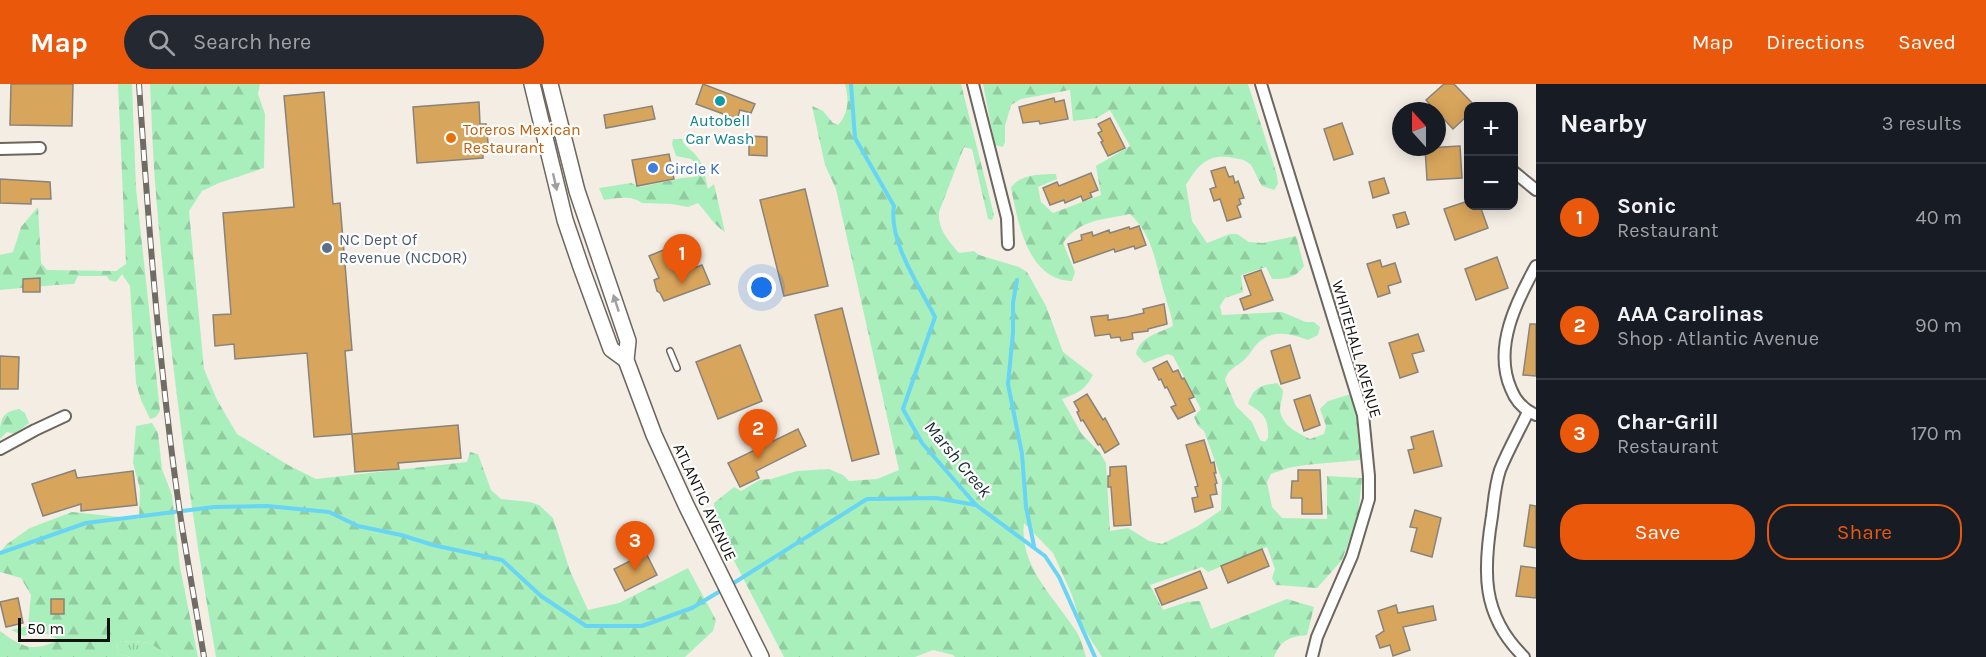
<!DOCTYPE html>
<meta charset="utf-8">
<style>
body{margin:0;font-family:Karla,sans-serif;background:#242831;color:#f1f3f6}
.controls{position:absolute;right:18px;top:18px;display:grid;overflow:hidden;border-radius:12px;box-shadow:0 3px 15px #0003}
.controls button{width:54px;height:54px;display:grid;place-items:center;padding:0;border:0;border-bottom:2px solid #363941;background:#171b24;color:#f1f3f6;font:30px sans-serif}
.compass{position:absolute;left:1392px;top:18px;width:54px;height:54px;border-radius:50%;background:#171b24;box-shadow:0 3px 15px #0003;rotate:339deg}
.scale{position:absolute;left:18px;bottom:15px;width:92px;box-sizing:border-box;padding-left:6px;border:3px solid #14120f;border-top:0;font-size:16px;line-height:21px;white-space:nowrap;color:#14120f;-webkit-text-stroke:4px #fff;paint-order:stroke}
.you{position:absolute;left:762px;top:204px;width:21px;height:21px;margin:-15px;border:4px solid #fff;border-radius:50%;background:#1a73e8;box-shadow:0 0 0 9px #1a73e833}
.badge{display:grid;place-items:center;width:39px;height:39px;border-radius:50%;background:#ea580c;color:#fff;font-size:20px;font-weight:700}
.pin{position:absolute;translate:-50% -50px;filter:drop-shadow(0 2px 3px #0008)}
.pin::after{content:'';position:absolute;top:32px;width:21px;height:18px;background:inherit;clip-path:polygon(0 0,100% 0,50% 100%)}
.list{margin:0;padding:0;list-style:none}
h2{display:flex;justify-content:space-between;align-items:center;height:78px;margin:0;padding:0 24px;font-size:26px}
h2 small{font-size:20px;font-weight:400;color:#9ea1a6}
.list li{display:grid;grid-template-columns:39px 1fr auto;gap:18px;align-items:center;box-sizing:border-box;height:108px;padding:0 24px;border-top:2px solid #363941}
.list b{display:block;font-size:22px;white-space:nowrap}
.list p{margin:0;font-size:20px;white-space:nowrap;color:#9ea1a6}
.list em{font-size:20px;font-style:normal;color:#9ea1a6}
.actions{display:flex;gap:12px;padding:18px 24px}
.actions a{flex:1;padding:14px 0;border:2px solid #ea580c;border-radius:24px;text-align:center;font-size:21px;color:#ea580c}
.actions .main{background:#ea580c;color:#fff}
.icon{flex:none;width:33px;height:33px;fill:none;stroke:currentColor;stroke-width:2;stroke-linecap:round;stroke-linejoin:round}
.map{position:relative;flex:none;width:1536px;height:573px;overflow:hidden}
header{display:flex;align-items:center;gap:36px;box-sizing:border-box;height:84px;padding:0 30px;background:#ea580c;color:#fff}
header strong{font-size:28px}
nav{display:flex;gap:33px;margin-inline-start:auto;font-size:21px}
.search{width:420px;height:54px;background:#242831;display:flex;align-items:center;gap:15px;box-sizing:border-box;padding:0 21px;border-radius:33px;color:#9ea1a6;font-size:22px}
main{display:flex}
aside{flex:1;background:#171b24}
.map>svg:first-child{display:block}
.grass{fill:url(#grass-tufts)}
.forest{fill:url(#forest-firs)}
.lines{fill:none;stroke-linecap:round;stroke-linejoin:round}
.stream{stroke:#68d5f5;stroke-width:4}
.building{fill:#d8a55c;stroke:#89837a;stroke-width:1.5}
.lane-casing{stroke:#6c665e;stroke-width:8}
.street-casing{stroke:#6c665e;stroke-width:14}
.secondary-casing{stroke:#6c665e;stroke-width:18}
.lane{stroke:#fff;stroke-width:5}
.street{stroke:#fff;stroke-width:10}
.secondary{stroke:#fff;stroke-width:15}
.rail-casing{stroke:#6f6b65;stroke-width:6}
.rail{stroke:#fff;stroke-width:4;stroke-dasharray:11;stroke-linecap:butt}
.oneway{fill:#a1a09f}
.culture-dot{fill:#0f9aa8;stroke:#fff;stroke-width:2}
.food-dot{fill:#e8710a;stroke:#fff;stroke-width:2}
.shop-dot{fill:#3f7fe0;stroke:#fff;stroke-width:2}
.service-dot{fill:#5c6f8a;stroke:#fff;stroke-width:2}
.labels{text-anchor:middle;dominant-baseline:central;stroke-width:4.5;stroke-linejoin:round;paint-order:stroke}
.culture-label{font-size:16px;fill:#0d838f;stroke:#fff}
.food-label{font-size:16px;fill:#c56008;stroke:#fff;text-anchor:start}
.shop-label{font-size:16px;fill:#366cbe;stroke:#fff;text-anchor:start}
.service-label{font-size:16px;fill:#4e5e75;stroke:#fff;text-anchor:start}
.street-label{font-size:16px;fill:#14120f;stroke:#fff}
.water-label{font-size:18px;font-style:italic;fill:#1a2d34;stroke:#fff}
</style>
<header>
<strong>Map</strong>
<div class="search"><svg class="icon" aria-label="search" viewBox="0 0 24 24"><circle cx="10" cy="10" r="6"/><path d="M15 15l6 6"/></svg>Search here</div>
<nav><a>Map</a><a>Directions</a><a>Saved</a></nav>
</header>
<main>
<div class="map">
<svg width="1536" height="573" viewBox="0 0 1536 573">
<defs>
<pattern id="grass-tufts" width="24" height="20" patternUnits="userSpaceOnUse" patternTransform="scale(1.5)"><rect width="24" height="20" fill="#a9efbb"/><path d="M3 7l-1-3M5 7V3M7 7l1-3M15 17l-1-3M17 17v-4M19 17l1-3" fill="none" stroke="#91cca0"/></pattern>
<pattern id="forest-firs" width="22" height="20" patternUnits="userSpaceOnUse" patternTransform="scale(1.5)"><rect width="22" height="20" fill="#a9efbb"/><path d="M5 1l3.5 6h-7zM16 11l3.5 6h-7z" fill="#91cca0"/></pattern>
</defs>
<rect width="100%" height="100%" fill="#f4ede4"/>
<!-- grass -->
<path class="grass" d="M133 557 150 559 169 573H131L119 570 117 566 118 558Z"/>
<!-- forest -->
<g class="forest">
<path d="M118 0H132L136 104 160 327 156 333 150 335 141 316 136 299 130 202 122 190 116 198 109 196 107 192H78L74 200C49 201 25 204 0 206V171L13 168 21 143 38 123 41 179 47 186 116 187 126 180Z"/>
<path d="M150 0H260L258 10 265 30 264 84 219 99 202 107 189 127 204 285 217 316 237 350 288 381 316 395 467 378 470 368 478 370 491 406 501 415 530 418 539 421 553 434 570 487 588 526 619 519 688 484 716 536 713 547 685 573H216C190 424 170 274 157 123 153 82 152 41 150 0Z"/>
<path d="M845 0H961L994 131 992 136 988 135 972 65 964 63 939 128C938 146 948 156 959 169L974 167 979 171 1019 183 1027 188 1046 222 1063 268 1093 291C1084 307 1078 309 1062 315L1081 349 1100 369 1106 379 1110 447 1128 444 1149 457 1162 460 1198 442 1221 426 1222 396 1204 347 1198 342 1194 333 1201 325 1173 272 1168 270 1144 279 1136 270C1139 253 1159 249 1173 242 1172 233 1169 225 1166 215 1156 185 1155 153 1130 130 1103 136 1080 135 1063 159L1075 188 1072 197C1027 196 1018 137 1011 104 1019 90 1042 90 1056 90L1057 95 1038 103 1041 118 1053 129 1101 111 1096 82 1130 62 1110 26 1097 34 1073 37 1070 6 1021 15 1011 21 1005 42V58L1003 63 995 61 983 0H1248L1277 91 1278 100 1274 106 1262 102C1258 96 1255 87 1251 81 1246 76 1240 75 1234 74 1208 69 1199 80 1186 101L1192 137 1207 159 1230 150H1237L1249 158 1263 159 1296 152 1304 182C1296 194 1286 195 1272 195L1266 183 1241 191 1243 208 1225 214 1220 222 1222 231 1282 228 1306 238H1314L1320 243 1318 251 1308 256C1290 250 1274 245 1259 258 1254 262 1251 269 1247 273 1238 283 1229 283 1225 296L1236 322 1252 338 1260 356 1265 358 1268 354C1269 335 1264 329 1248 320 1255 302 1260 302 1277 299L1283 306C1283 312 1280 320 1280 326 1282 342 1298 349 1310 355L1324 350 1326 342 1320 325 1328 317 1351 310 1361 346 1360 376 1305 381 1288 384 1271 390 1267 398 1272 423 1282 434 1327 435V392L1362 394 1358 433 1342 476 1317 504 1276 501 1272 494 1275 485 1267 463 1208 488 1202 483 1150 501 1163 526 1187 518 1200 517 1211 545 1287 515 1314 523 1307 551C1289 553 1281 556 1274 573H1102L1081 540 1072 511 1053 469 1024 439C1019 482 1054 513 1076 547 1081 554 1083 564 1086 573H955L953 571 933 566 915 573H784L716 442 714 419 734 403 741 407 760 396 771 395 797 387 829 385 843 391 849 397 877 395 899 386 836 105 825 81 812 22 823 27 833 39 838 41C849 29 849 15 845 0Z"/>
<path d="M673 55H682C684 62 689 64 694 69 704 79 705 92 708 105L714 100 725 148C714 141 707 129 698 119L688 123 672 120 642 119C632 111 616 114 604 116L599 104 631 99 640 103 682 94 694 93 697 81 691 75 676 72 672 60Z"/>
<path d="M19 325 25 329 29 339 15 350 7 348 0 355C0 338 0 328 19 325Z"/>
<path d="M152 339 158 349 162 385 172 411 180 483 198 573H169L150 559 133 557 118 558 117 566 119 570 131 573H0V547C22 564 33 568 59 556L39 546 24 552 11 546 28 542 31 511 21 494 0 488V468L7 460 30 444 72 428 139 435 140 405 133 379 136 342Z"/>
</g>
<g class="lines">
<!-- stream -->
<g class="stream">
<path d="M851 0 855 54 894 122C888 157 920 203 935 233L903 325 922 359 976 421 1045 472 1059 493 1095 573"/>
<path d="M1017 196 1013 219V249L1008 300 1022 370 1026 423 1034 462"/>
<path d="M0 469 86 439 214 423 267 422 329 428 358 442 401 451 433 461 502 476 541 512 586 542H642L692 524 722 506"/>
<path d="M729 502 867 415 936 414 976 421"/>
</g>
</g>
<!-- building -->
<g class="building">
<path d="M11 0H73L72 42 10 41Z"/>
<path d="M703 0 755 20 751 29 740 26 737 35 696 20Z"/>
<path d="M1444 0H1454L1475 22H1468V31L1453 45 1426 16Z"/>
<path d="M324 8 333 120 340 119 352 266 345 267 352 350 314 353 307 269 235 275 234 260 215 262 213 231 231 230 223 129 294 123 284 12Z"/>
<path d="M1054 14 1055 18 1064 16 1068 35 1040 40 1039 37 1023 39 1019 23Z"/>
<path d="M479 18 480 40H486L489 68H483V74L417 79 413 23Z"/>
<path d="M652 22 655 35 606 44 604 31Z"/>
<path d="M1110 34 1125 64 1108 72 1101 58 1103 57 1098 49 1102 47 1098 40Z"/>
<path d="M1342 39 1353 70 1334 76 1324 45Z"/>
<path d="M749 52 767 53V72L749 71Z"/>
<path d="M1460 62 1462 94 1427 96 1425 64Z"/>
<path d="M669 70 674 95 637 102 632 76Z"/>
<path d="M1225 83 1229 93 1233 92 1235 99 1238 97 1244 114 1239 115 1241 120 1237 122 1241 133 1227 137 1220 115 1214 117 1210 105 1216 103 1211 87Z"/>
<path d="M1091 89 1098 106 1090 109 1092 113 1083 117 1081 112 1065 119 1064 116 1050 121 1043 104 1057 98 1059 102Z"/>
<path d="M1384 94 1389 109 1373 114 1369 98Z"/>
<path d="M0 95 50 98 51 115H31V120L0 119Z"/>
<path d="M805 105 828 202 784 212 760 116Z"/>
<path d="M1468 117V122H1480L1488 144 1455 156 1444 125Z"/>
<path d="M1405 128 1409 140 1397 144 1393 131Z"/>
<path d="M1139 142 1146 161 1135 165 1134 162 1115 168 1114 165 1074 179 1068 160 1082 156 1081 151 1092 148 1093 152 1109 146 1110 149 1129 143 1130 145Z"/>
<path d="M671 163 681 189 702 181 710 200 664 217 660 209 657 207 654 196 659 194 649 172Z"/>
<path d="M1497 173 1508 204 1476 216 1465 185Z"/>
<path d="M1380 176 1382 183 1395 179 1401 198 1388 202 1390 209 1378 213 1367 180Z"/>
<path d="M1261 186 1273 216 1244 226 1240 215 1251 211 1244 192Z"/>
<path d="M40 194V208H23V195Z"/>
<path d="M1164 220 1167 240 1148 245V247L1132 249 1133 255 1121 257 1120 253 1111 254 1110 250 1095 252 1091 233 1108 231V236L1127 233 1144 229 1143 225Z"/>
<path d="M842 224 879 370 852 377 815 231Z"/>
<path d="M1530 240H1536V292L1523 291Z"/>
<path d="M1418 250 1424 267 1412 270 1418 288 1400 294 1389 259Z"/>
<path d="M740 261 762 317 718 335 696 278Z"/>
<path d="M1290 261 1300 294 1281 300 1271 267Z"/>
<path d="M0 272 19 273 18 305H0Z"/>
<path d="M1167 277 1173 288 1178 286 1182 295 1184 294 1194 313 1189 315 1195 327 1178 335 1171 323 1176 321 1167 303 1165 304 1161 295 1159 296 1153 284Z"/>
<path d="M1087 310 1103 336 1105 334 1119 360 1105 369 1100 360 1098 361 1083 336 1081 337 1077 328 1079 327 1074 318Z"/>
<path d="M1310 311 1320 341 1304 347 1294 316Z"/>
<path d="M458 341 461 374 398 379 399 385 355 388 352 350Z"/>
<path d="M798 345 806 362 756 387 759 394 740 403 728 379Z"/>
<path d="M1433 347 1442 382 1414 389 1408 366 1414 365 1411 353Z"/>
<path d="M1204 356 1211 379 1214 378 1216 389H1214L1217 399 1215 400 1217 410 1210 411 1213 423 1195 428 1192 414 1198 413 1195 403 1198 402 1186 361Z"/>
<path d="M1126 382 1131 441 1114 442 1111 403H1108V392H1110V383Z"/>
<path d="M75 386 77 394 133 387 137 421 81 427V420L43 432 32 400Z"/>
<path d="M1298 386H1320L1322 430H1302V414H1291L1292 397H1298Z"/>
<path d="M1530 421 1536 422V464L1524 462Z"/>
<path d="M1415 426 1441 434 1432 473 1411 467 1417 444 1410 443Z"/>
<path d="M1262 465 1269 482 1228 499 1221 482Z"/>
<path d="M646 469 657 491 625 507 614 485Z"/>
<path d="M1521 482 1536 484V514L1516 512Z"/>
<path d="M1200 487 1207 504 1162 521 1155 505Z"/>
<path d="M18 514 23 539 6 543 0 518Z"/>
<rect x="51" y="515" width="13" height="15"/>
<path d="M1396 521 1398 529 1433 522 1436 536 1403 543 1410 566 1393 572 1390 561 1380 564 1376 552 1384 547 1378 527Z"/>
</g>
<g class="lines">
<defs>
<path id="lane" d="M670 267 677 284"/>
<g id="street">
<path d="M973 0 1007 134 1008 160"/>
<path d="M1261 0 1363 331 1369 392V415L1352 472 1317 553 1312 573"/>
<path d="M0 65 40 64"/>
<path d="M1514 88 1536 106"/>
<path d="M1536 182C1516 218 1493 264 1511 305 1516 318 1524 326 1536 331"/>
<path d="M0 365 35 346 65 332"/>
<path d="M1524 573C1481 531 1483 487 1492 432 1494 417 1495 401 1500 386 1508 366 1519 347 1528 328"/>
</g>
<g id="secondary">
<path d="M532 0 565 136 581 183 611 265 626 276"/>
<path d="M550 0 577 107 628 257 626 276 654 351 687 423 761 573"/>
</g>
</defs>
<!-- lane casing -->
<use href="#lane" class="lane-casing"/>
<!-- street casing -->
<use href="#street" class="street-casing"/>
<!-- secondary casing -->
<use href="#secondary" class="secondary-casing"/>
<!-- lane -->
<use href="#lane" class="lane"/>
<!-- street -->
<use href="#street" class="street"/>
<!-- secondary -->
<use href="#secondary" class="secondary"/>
<defs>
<path id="rail" d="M139 0C149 148 160 296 182 443 189 486 197 530 204 573"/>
</defs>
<!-- rail casing -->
<use href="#rail" class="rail-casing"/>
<!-- rail -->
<use href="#rail" class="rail"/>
</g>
<!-- one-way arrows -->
<defs><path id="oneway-solid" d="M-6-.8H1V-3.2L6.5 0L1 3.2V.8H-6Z" transform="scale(1.5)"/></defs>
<g class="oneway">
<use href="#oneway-solid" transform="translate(555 98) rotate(77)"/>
<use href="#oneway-solid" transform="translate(616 219) rotate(-108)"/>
</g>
<!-- markers -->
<circle class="culture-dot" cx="720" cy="17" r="6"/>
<circle class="food-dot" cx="451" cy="54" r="6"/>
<circle class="shop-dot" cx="653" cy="84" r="6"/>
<circle class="service-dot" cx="327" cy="164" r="6"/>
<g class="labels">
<!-- culture labels -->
<g class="culture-label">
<text x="720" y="36">Autobell<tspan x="720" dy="18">Car Wash</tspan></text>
</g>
<!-- food labels -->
<g class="food-label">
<text x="463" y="45">Toreros Mexican<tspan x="463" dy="18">Restaurant</tspan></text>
</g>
<!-- shop labels -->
<g class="shop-label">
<text x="665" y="84">Circle K</text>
</g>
<!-- service labels -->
<g class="service-label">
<text x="339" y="155">NC Dept Of<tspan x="339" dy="18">Revenue (NCDOR)</tspan></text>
</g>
<!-- street labels -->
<g class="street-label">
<text transform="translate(1357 265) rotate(74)">WHITEHALL AVENUE</text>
<text transform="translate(705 418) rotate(65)">ATLANTIC AVENUE</text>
</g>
<!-- water labels -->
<g class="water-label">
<text transform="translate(958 375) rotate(50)">Marsh Creek</text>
</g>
</g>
</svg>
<div class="controls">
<button>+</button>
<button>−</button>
</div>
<svg class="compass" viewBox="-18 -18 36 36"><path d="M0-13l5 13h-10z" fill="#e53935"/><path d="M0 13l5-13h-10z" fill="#9ea1a6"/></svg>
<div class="scale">50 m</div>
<div class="you"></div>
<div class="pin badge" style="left:682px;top:200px">1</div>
<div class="pin badge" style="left:758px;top:375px">2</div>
<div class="pin badge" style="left:635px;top:487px">3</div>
</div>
<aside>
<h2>Nearby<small>3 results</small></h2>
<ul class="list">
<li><span class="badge">1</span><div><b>Sonic</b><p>Restaurant</p></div><em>40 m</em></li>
<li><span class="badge">2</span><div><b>AAA Carolinas</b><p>Shop · Atlantic Avenue</p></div><em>90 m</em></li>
<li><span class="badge">3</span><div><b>Char-Grill</b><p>Restaurant</p></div><em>170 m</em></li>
</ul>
<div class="actions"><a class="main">Save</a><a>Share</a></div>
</aside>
</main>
